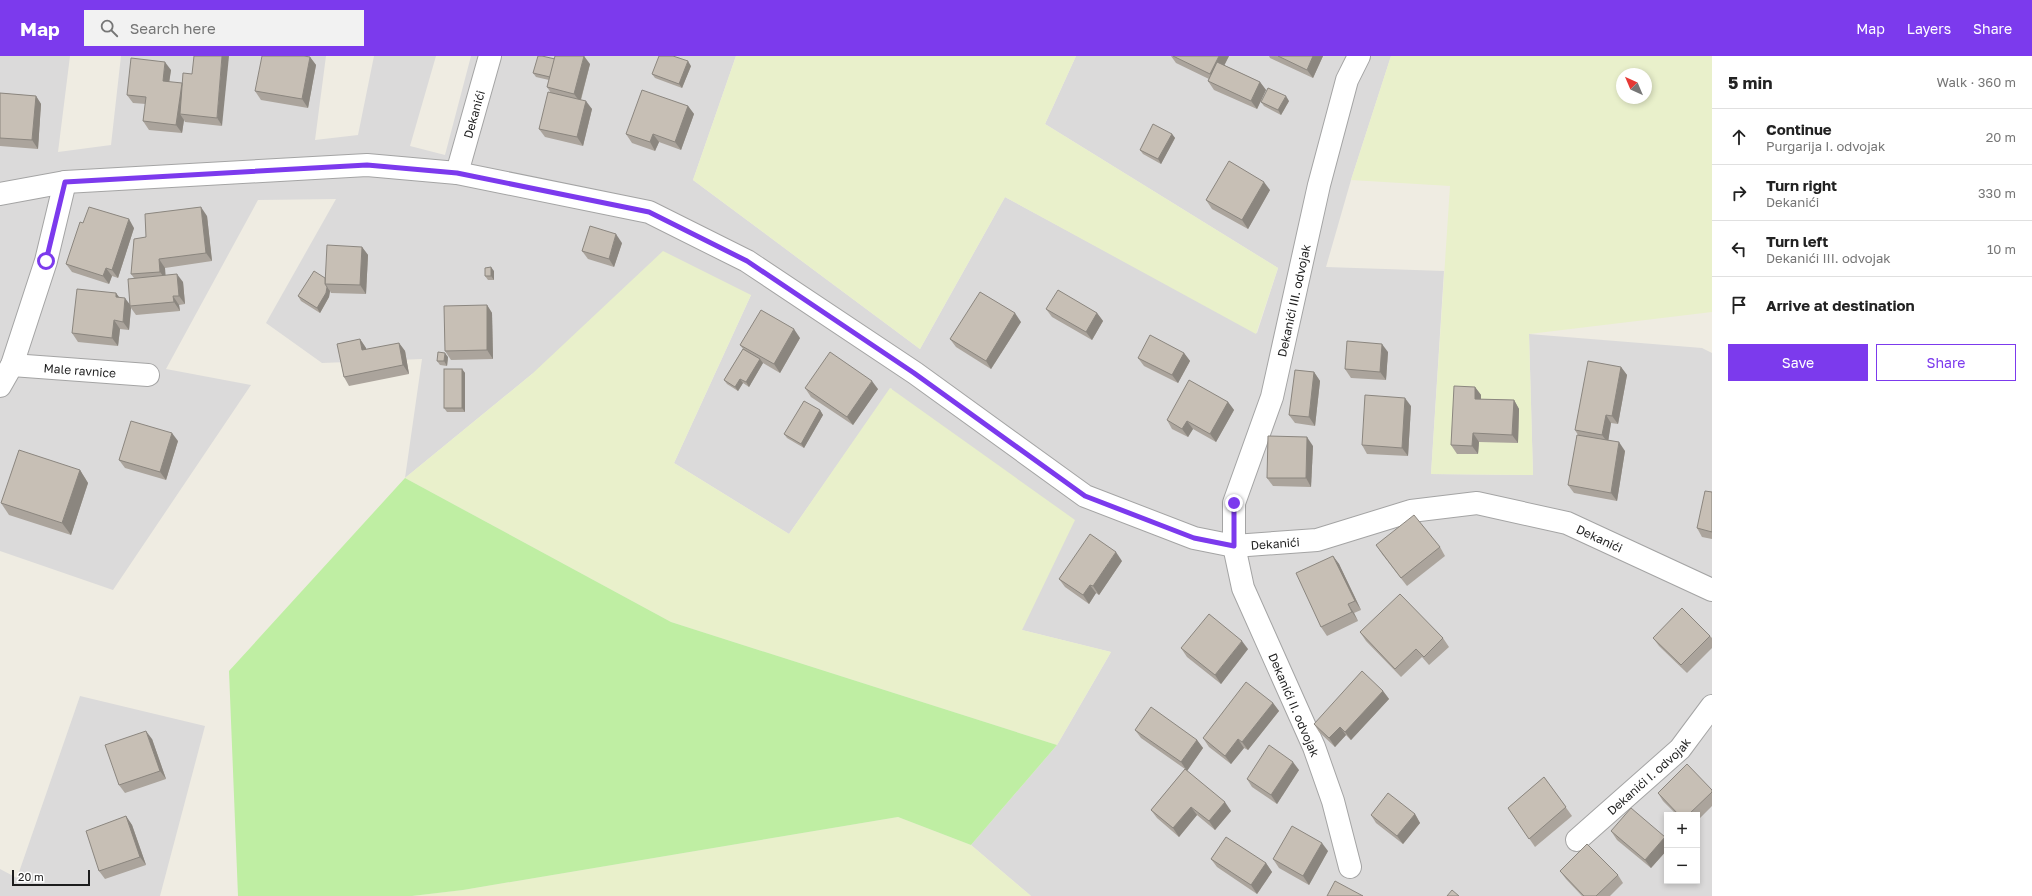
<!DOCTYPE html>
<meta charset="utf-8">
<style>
body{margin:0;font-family:"Golos Text",sans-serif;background:#f2f2f2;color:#222}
.controls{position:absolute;right:12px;bottom:12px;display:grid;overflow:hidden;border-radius:0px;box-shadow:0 2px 6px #0003}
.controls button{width:36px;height:36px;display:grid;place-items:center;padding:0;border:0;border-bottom:1px solid #e0e0e0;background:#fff;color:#222;font:20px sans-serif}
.compass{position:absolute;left:1616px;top:12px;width:36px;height:36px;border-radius:50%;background:#fff;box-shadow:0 2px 6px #0003;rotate:316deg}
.scale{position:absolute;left:12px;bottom:10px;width:78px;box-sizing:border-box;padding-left:4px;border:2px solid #1d1d1d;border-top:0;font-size:11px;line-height:14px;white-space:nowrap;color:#1d1d1d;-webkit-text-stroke:3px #fff;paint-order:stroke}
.stop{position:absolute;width:12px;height:12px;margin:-9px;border:3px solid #7c3aed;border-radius:50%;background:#fff}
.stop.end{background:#7c3aed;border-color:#fff;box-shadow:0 1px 4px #0008}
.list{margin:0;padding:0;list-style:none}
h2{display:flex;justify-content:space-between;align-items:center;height:52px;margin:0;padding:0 16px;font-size:17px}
h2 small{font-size:13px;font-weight:400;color:#767676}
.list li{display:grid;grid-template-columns:26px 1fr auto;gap:12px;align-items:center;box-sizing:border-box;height:56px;padding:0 16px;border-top:1px solid #e0e0e0}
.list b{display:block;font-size:15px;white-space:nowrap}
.list p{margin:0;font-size:13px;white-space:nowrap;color:#767676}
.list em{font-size:13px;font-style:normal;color:#767676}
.actions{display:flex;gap:8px;padding:12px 16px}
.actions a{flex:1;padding:9px 0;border:1px solid #7c3aed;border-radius:0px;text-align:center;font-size:14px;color:#7c3aed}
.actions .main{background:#7c3aed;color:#fff}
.icon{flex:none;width:22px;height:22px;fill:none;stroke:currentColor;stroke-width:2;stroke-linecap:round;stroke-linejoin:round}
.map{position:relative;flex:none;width:1712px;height:840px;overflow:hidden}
header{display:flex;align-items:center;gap:24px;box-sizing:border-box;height:56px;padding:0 20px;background:#7c3aed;color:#fff}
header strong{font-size:19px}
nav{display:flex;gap:22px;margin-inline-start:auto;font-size:14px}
.search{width:280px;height:36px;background:#f2f2f2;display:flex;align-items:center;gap:10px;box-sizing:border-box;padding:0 14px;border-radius:0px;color:#767676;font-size:15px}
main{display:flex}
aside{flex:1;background:#fff}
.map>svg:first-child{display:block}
.residential{fill:#dbdada;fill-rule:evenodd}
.farmland{fill:#e9f0cb;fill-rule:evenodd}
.grass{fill:#bfeea3}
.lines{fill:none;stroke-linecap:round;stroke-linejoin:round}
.minor-casing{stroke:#a4a4a4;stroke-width:24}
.minor{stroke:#fff;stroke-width:22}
.wall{fill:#aba49c}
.shaded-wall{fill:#8b867f}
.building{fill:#c7bfb5;stroke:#8b867f}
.route{stroke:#7c3aed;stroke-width:5}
.labels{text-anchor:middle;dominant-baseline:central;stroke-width:3;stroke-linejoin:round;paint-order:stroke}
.street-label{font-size:12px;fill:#1d1d1d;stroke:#fff}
</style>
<header>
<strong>Map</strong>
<div class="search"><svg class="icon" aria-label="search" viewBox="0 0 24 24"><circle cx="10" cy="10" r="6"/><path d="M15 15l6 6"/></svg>Search here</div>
<nav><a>Map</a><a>Layers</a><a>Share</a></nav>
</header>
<main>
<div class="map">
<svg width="1712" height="840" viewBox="0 0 1712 840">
<rect width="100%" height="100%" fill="#efece2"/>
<!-- residential -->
<g class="residential">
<path d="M0 0H70L58 96 111 89 121 0H326L315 84 358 79 374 0H436L410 90 445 99 471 0H736L693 124 920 293 1005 141 1257 277 1278 212 1045 68 1076 0H1391L1351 124 1326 211 1444 215 1431 418 1533 419 1529 278 1702 292 1712 297V840H1031L971 789 1057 689 1111 596 1022 574 891 332 789 478 674 407 751 239 532 318 405 422 422 303 322 307 266 267 336 143 258 144 166 313 251 329 113 534 0 495ZM1667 759H1697V825H1667Z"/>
<path d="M80 640 205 670 160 840H0V813L17 822Z"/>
</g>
<!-- farmland -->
<g class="farmland">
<path d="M736 0H1076L1045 68 1278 212 1256 278 1005 141 920 293 693 124Z"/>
<path d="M1391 0H1712V256L1529 278 1533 419 1431 418 1450 130 1351 124ZM1622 18H1646V42H1622Z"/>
<path d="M663 195 751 239 674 407 789 478 890 332 1075 464 1022 574 1111 596 1057 689 671 566 405 422 532 318Z"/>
<path d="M898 761 971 789 1031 840H412L463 834Z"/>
</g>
<!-- grass -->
<path class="grass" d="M405 422 671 566 1057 689 971 789 898 761 463 834 412 840H238L229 615Z"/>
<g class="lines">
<defs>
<g id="minor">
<path id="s1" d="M457 117 490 0"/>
<path id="s2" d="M0 138 65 126 367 109 457 117 649 156 747 205 915 317 1085 440 1194 482 1234 490 1317 484 1411 455 1477 447 1567 467 1712 534"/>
<path id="s3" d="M12 309 148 319"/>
<path d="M0 330 12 309 46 205 65 126"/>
<path id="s4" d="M1577 784 1680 693 1712 650"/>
<path id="s5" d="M1350 811 1333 745 1314 691 1243 532 1234 490V447L1272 341 1319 129 1347 24 1359 0"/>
</g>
</defs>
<!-- minor casing -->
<use href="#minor" class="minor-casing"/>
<!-- minor -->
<use href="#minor" class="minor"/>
</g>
<!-- wall -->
<g class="wall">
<path d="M1171 0H1229L1224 9 1260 26 1266 34 1257 53 1214 34 1208 25 1209 23 1176 7Z"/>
<path d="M1269 0H1323L1313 22 1270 2Z"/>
<path d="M310 1 316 9 308 52 261 44 255 35Z"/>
<path d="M555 3 590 8 581 44 592 53 583 90 545 81 539 73 551 37 547 31 549 24 536 21 533 17Z"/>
<path d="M691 10 682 32 655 22 652 18Z"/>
<path d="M171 14 169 26 182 29 192 18 222 70 185 66 184 64 182 77 149 74 143 65 146 48 133 47 127 39Z"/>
<path d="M0 37 36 40 41 48 38 93 0 90Z"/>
<path d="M1289 45 1281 59 1264 50 1261 46Z"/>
<path d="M688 50 694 58 681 94 659 86 655 95 632 87 626 78Z"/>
<path d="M1172 78 1175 82 1161 108 1143 98 1140 94Z"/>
<path d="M1270 134 1248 173 1212 153 1206 144Z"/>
<path d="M207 160 212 205 165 212V219L183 226 185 248 179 249 180 255 136 259 131 252 129 274 120 273 118 290 78 286 72 277 116 237 119 242 130 248 134 222 131 218 146 181Z"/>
<path d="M83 167 134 172 118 222 112 220 109 228 72 216 66 208Z"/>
<path d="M622 187 614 211 588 203 582 195Z"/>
<path d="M362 191 368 199 366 238 331 237 330 235 329 241 320 257 301 245 298 240 325 222Z"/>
<path d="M494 215V224H488L485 220Z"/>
<path d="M487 249 492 257 493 303 451 304 445 295Z"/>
<path d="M1046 253 1097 257 1103 265 1092 284 1052 261Z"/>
<path d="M1021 266 991 313 956 291 950 283Z"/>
<path d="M800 282 780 317 763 307 749 331 743 327 738 335 727 328 724 324 743 293 740 289Z"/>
<path d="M360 283 366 292V294L399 287 405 295 409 318 349 330 344 321Z"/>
<path d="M1388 296 1386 324 1351 322 1345 313Z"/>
<path d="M1184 297 1190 305 1178 327 1144 310 1138 302Z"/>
<path d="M448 301 447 310 440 309 437 305Z"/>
<path d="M1621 311 1627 319 1618 368 1611 367 1608 384 1625 395 1617 445 1574 437 1568 429 1578 379 1575 374Z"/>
<path d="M462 313 465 317V356H447L444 352Z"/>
<path d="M1314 316 1320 325 1315 370 1295 367 1289 359Z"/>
<path d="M1475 331 1481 339V343L1514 344 1519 353 1518 387 1479 386 1478 398H1457L1451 389Z"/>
<path d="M805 332 878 333 853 369 811 341Z"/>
<path d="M1228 346 1234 354 1216 386 1193 373 1188 381 1172 373 1167 364Z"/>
<path d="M1411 350 1408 400 1367 398 1362 389Z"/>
<path d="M820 354 823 359 804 392 787 382 784 378Z"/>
<path d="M178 385 166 424 125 412 119 404Z"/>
<path d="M1313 390 1311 431 1273 430 1267 422Z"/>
<path d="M80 414 88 427 71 479 9 459 1 447Z"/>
<path d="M1712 436V483L1702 481 1697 472Z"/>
<path d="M1376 489 1440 491 1445 500 1407 530 1382 498Z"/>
<path d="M1333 500 1339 508 1361 554 1354 557 1358 565 1327 580 1321 571Z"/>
<path d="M1122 505 1099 539 1096 537 1089 548 1065 531 1059 523Z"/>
<path d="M1360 576 1443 582 1449 591 1429 609 1422 601 1401 621 1366 585Z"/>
<path d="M1710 580 1712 582V592L1687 617 1659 590 1653 582Z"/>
<path d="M1181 592 1248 593 1221 628 1187 601Z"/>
<path d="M1383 635 1389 643 1351 684 1346 679 1335 691 1319 676 1314 668Z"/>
<path d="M1273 647 1279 655 1248 694 1244 692 1231 708 1209 691 1203 682Z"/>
<path d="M1135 674 1197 684 1203 692 1187 715 1231 755 1215 774 1197 759 1179 781 1157 762 1151 754 1185 713 1141 682Z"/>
<path d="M152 683 166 723 125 737 119 729Z"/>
<path d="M1299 714 1277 748 1252 731 1247 723Z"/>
<path d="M1544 721 1572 760 1535 791 1508 752Z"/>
<path d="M1712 734V750L1697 765V759H1677L1663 745 1658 737Z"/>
<path d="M1415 758 1420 767 1403 788 1376 767 1371 759Z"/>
<path d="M126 760 132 769 146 809 105 823 99 815Z"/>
<path d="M1611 775 1667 784V794L1651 812 1617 784Z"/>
<path d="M1328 795 1309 829 1279 812 1273 803Z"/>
<path d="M1211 803 1266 807 1272 816 1257 838 1217 811Z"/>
<path d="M1560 815 1618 819 1623 827 1610 840H1582L1566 823Z"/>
</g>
<!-- shaded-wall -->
<g class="shaded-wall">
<path d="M222 0H229L222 70 217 62Z"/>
<path d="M584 0 590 8 580 46 574 38Z"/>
<path d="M1219 0H1229L1216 26 1210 18Z"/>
<path d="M1313 0H1323L1313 22 1307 14Z"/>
<path d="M310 1 316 9 308 52 302 43Z"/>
<path d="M688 5 691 10 682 32 679 28Z"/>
<path d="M165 6 171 14 168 34 163 25Z"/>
<path d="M1260 26 1266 34 1257 53 1251 45Z"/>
<path d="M182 27 187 36 180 58 184 64 182 77 176 69Z"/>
<path d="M36 40 41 48 38 93 32 84Z"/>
<path d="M1286 40 1289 45 1281 59 1278 54Z"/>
<path d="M586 45 592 53 583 90 577 81Z"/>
<path d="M688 50 694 58 681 94 675 86Z"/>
<path d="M653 78 659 86 655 95 650 86Z"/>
<path d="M1172 78 1175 82 1161 108 1158 103Z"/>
<path d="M1264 126 1270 134 1248 173 1242 164Z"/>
<path d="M201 151 207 160 212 205 206 197Z"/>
<path d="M129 163 134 172 118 222 112 214Z"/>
<path d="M616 178 622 187 614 211 609 203Z"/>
<path d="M362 191 368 199 366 238 360 229Z"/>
<path d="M159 203 165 212 166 224 160 216Z"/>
<path d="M491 211 494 215V224L491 220Z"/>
<path d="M106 212 112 220 109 228 103 220Z"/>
<path d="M177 218 183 226 185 248 179 240Z"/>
<path d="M327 231 330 235 329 241 320 257 317 252Z"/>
<path d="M116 237 122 245 116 241Z"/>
<path d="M173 240 179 249 180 255 174 246Z"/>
<path d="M125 242 131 250H130L131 252 129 274 123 266Z"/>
<path d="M487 249 492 257 493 303 487 294Z"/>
<path d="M1015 257 1021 266 991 313 986 305Z"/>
<path d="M1097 257 1103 265 1092 284 1086 276Z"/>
<path d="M114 264 120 273 118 290 112 282Z"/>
<path d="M794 273 800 282 780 317 774 308Z"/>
<path d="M360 283 366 292 368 303 362 294Z"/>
<path d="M399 287 405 295 409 318 403 309Z"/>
<path d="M1382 288 1388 296 1386 324 1380 316Z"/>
<path d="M445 297 448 301 447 310 444 305Z"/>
<path d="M1184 297 1190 305 1178 327 1172 319Z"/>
<path d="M760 303 763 307 749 331 746 326Z"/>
<path d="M1621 311 1627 319 1618 368 1612 360Z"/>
<path d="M462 313 465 317V356L462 352Z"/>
<path d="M1314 316 1320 325 1315 370 1309 361Z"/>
<path d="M740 323 743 327 738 335 735 331Z"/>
<path d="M872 325 878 333 853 369 847 361Z"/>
<path d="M1475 331 1481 339V351L1475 343Z"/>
<path d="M1405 342 1411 350 1408 400 1402 392Z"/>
<path d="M1514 344 1519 353 1518 387 1512 379Z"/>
<path d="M1228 346 1234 354 1216 386 1210 378Z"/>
<path d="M820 354 823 359 804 392 801 388Z"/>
<path d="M1606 359 1611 367 1608 387 1602 379Z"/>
<path d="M1187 365 1193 373 1188 381 1182 373Z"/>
<path d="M172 377 178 385 166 424 160 416Z"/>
<path d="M1473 377 1479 386 1478 398 1472 390Z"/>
<path d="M1307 381 1313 390 1311 431 1306 422Z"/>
<path d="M1619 386 1625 395 1617 445 1611 437Z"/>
<path d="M80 414 88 427 71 479 62 467Z"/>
<path d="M1116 496 1122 505 1099 539 1093 530Z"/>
<path d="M1333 500 1339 508 1361 554 1355 545Z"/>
<path d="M1090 529 1096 537 1089 548 1083 539Z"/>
<path d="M1348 548 1354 557 1358 565 1352 556Z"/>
<path d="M1242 585 1248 593 1221 628 1215 619Z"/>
<path d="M1383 635 1389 643 1351 684 1345 676Z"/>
<path d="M1273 647 1279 655 1248 694 1242 686Z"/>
<path d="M1340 671 1346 679 1335 691 1329 682Z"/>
<path d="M146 675 152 683 166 723 160 715Z"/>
<path d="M1238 683 1244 692 1231 708 1225 700Z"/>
<path d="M1197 684 1203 692 1187 715 1181 706Z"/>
<path d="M1293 706 1299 714 1277 748 1271 739Z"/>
<path d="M1225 746 1231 755 1215 774 1209 765Z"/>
<path d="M1191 751 1197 759 1179 781 1173 772Z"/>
<path d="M1415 758 1420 767 1403 788 1397 780Z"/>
<path d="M126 760 132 769 146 809 140 801Z"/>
<path d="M1665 781 1667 784V794L1651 812 1645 804Z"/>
<path d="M1322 787 1328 795 1309 829 1303 820Z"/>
<path d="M1266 807 1272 816 1257 838 1251 829Z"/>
</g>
<!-- building -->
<g class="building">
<path d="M194 0H222L217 62 180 58 183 17 192 18Z"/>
<path d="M262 0H304L310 1 302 43 255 35Z"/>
<path d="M538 0H542L555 3 550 21 533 17Z"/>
<path d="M555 0H584L574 38 547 31Z"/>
<path d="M659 0H673L688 5 679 28 652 18Z"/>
<path d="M1173 0H1219L1210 18Z"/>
<path d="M1278 0H1313L1307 14Z"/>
<path d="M131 2 165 6 163 25 182 27 176 69 143 65 146 41 127 39Z"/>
<path d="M1217 6 1260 26 1251 45 1208 25Z"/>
<path d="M1268 32 1286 40 1278 54 1261 46Z"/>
<path d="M642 34 688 50 675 86 653 78 650 86 626 78Z"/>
<path d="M548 36 586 45 577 81 539 73Z"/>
<path d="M0 37 36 40 32 84 0 82Z"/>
<path d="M1153 68 1172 78 1158 103 1140 94Z"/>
<path d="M1229 105 1264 126 1242 164 1206 144Z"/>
<path d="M89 151 129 163 112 214 106 212 103 220 66 208 80 166 83 167Z"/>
<path d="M201 151 206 197 159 203 160 216 131 218 134 183 146 181 145 158Z"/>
<path d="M590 170 616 178 609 203 582 195Z"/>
<path d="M327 189 362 191 360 229 325 228Z"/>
<path d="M491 211V220H485V212Z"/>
<path d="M314 215 325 222V228L327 231 326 237 317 252 298 240Z"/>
<path d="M177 218 179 240H173L174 246 130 250 128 223Z"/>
<path d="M77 233 116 237V241L125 242 123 266 114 264 112 282 72 277Z"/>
<path d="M1058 234 1097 257 1086 276 1046 253Z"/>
<path d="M980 236 1015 257 986 305 950 283Z"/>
<path d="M487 249V294L445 295 444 250Z"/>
<path d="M761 254 794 273 774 308 740 289Z"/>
<path d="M1150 279 1184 297 1172 319 1138 302Z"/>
<path d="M360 283 362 294 399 287 403 309 344 321 337 288Z"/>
<path d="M1347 285 1382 288 1380 316 1345 313Z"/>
<path d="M743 293 760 303 746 326 740 323 735 331 724 324Z"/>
<path d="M438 296 445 297 444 305H437Z"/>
<path d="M830 296 872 325 847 361 805 332Z"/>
<path d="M1588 305 1621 311 1612 360 1606 359 1602 379 1575 374Z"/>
<rect x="444" y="313" width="18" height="39"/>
<path d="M1295 314 1314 316 1309 361 1289 359Z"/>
<path d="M1189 324 1228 346 1210 378 1187 365 1182 373 1167 364Z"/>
<path d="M1454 330 1475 331V343L1514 344 1512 379 1473 377 1472 390 1451 389Z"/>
<path d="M1365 339 1405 342 1402 392 1362 389Z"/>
<path d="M804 345 820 354 801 388 784 378Z"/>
<path d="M131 365 172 377 160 416 119 404Z"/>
<path d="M1577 379 1619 386 1611 437 1568 429Z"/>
<path d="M1268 380 1307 381 1306 422H1267Z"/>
<path d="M19 394 80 414 62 467 1 447Z"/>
<path d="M1705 435 1712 436V476L1697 472Z"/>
<path d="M1414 459 1440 491 1401 522 1376 489Z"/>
<path d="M1090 478 1116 496 1093 530 1090 529 1083 539 1059 523Z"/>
<path d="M1333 500 1355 545 1348 548 1352 556 1321 571 1296 517Z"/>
<path d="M1400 538 1443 582 1424 601 1416 593 1395 613 1360 576Z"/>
<path d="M1682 552 1710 580 1681 609 1653 582Z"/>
<path d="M1209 558 1242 585 1215 619 1181 592Z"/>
<path d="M1362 615 1383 635 1345 676 1340 671 1329 682 1314 668Z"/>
<path d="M1246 626 1273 647 1242 686 1238 683 1225 700 1203 682Z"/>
<path d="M1151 651 1197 684 1181 706 1135 674Z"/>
<path d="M146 675 160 715 119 729 105 689Z"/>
<path d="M1269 689 1293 706 1271 739 1247 723Z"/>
<path d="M1687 708 1712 734V736L1688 759H1679L1658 737Z"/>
<path d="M1185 713 1225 746 1209 765 1191 751 1173 772 1151 754Z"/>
<path d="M1544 721 1566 751 1529 783 1508 752Z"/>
<path d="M1388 737 1415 758 1397 780 1371 759Z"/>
<path d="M1631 752 1665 781 1645 804 1611 775Z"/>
<path d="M126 760 140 801 99 815 86 775Z"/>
<path d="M1292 770 1322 787 1303 820 1273 803Z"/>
<path d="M1226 781 1266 807 1251 829 1211 803Z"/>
<path d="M1587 788 1618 819 1596 840H1584L1560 815Z"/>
<path d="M1335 825 1363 840H1327Z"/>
<path d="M1452 834 1459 840H1447Z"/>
</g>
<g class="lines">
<!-- route -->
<path class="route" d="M46 205 65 126 367 109 457 117 649 156 747 205 914 317 1085 440 1194 482 1234 490V447"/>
</g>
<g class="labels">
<!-- street labels -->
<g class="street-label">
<text stroke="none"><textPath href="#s1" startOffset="61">Dekanići</textPath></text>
<text stroke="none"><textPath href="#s5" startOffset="597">Dekanići III. odvojak</textPath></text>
<text stroke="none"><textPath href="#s3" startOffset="68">Male ravnice</textPath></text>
<text stroke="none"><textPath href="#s2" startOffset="1710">Dekanići</textPath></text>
<text stroke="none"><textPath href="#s2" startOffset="1375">Dekanići</textPath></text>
<text transform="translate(1294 649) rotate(67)">Dekanići II. odvojak</text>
<text stroke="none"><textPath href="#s4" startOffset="96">Dekanići I. odvojak</textPath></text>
</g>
</g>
</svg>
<div class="controls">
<button>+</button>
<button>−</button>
</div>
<svg class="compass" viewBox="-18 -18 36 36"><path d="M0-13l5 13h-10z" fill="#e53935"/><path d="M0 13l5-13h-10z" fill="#767676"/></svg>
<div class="scale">20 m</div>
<div class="stop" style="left:46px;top:205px"></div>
<div class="stop end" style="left:1234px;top:447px"></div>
</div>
<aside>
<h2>5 min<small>Walk · 360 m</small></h2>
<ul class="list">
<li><svg class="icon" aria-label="ahead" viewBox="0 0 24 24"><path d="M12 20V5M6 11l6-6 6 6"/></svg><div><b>Continue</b><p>Purgarija I. odvojak</p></div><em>20 m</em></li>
<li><svg class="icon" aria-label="right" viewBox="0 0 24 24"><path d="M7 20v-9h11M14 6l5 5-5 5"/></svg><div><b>Turn right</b><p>Dekanići</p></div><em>330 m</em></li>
<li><svg class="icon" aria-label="left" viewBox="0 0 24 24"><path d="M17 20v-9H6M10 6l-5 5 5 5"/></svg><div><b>Turn left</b><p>Dekanići III. odvojak</p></div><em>10 m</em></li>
<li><svg class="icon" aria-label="arrive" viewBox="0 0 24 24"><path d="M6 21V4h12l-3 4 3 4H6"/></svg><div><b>Arrive at destination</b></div></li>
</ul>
<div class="actions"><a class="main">Save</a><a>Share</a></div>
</aside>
</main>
